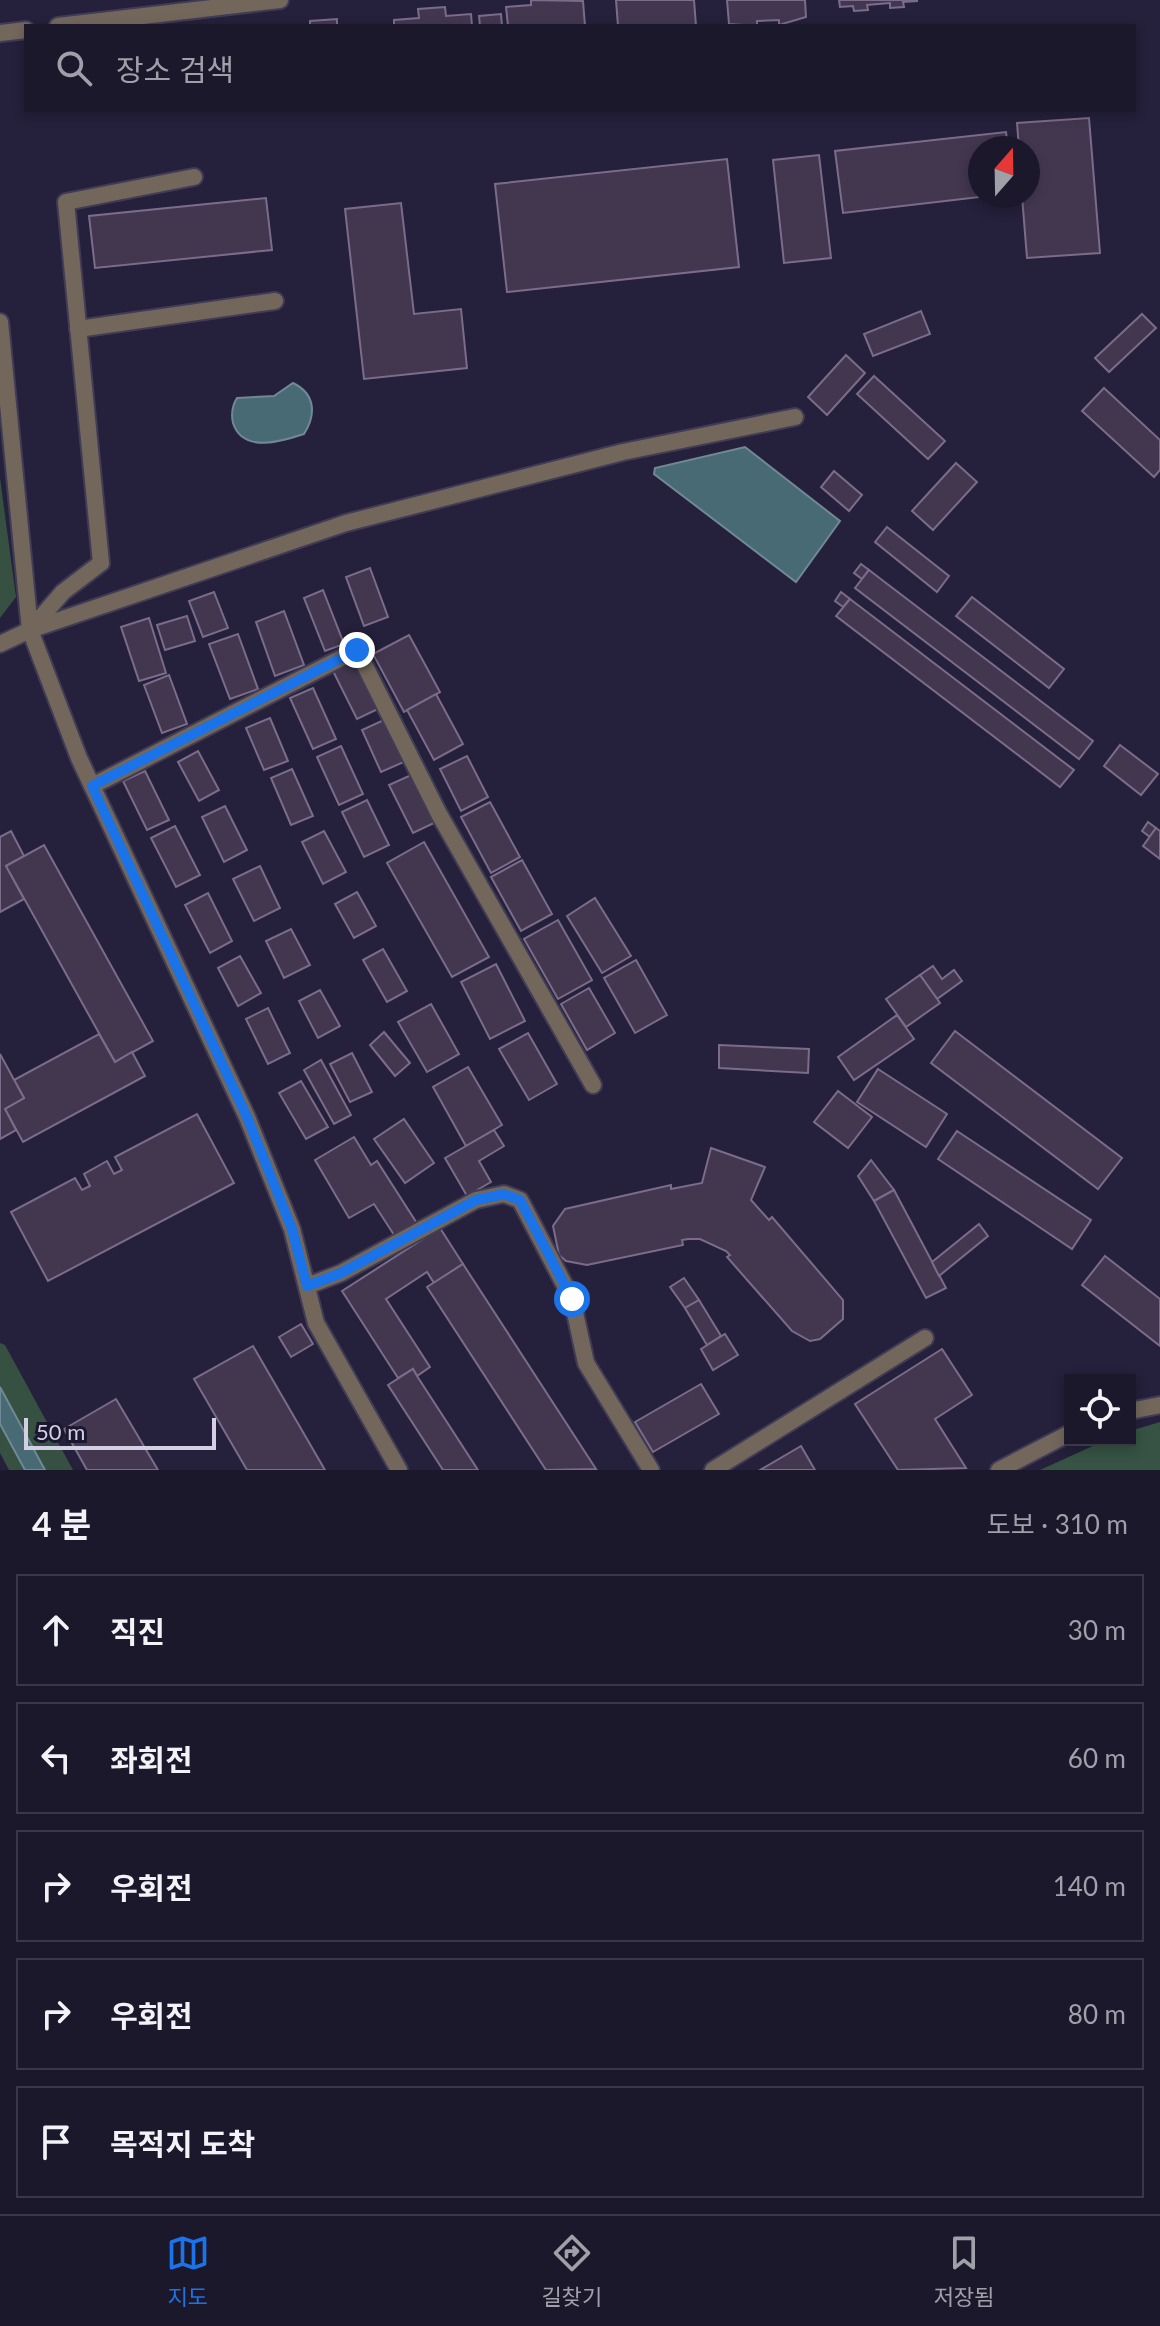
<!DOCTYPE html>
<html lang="ko">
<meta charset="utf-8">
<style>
body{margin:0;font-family:Lato,"Noto Sans KR",sans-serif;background:#292538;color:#f1f3f6}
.controls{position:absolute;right:24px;bottom:24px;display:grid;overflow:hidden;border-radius:0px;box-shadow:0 4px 12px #0003}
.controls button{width:72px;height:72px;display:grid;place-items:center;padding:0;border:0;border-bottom:2px solid #3a3748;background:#1c182c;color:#f1f3f6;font:40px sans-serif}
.compass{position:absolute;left:968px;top:136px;width:72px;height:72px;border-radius:50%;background:#1c182c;box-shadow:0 4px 12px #0003;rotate:20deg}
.scale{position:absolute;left:24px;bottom:20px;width:192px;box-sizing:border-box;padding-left:8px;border:4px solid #d2d0e2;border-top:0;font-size:22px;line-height:28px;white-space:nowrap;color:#d2d0e2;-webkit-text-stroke:6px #1b1731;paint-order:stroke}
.stop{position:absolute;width:24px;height:24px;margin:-18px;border:6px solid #1a73e8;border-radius:50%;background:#fff}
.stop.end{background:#1a73e8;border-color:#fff;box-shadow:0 2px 8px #0008}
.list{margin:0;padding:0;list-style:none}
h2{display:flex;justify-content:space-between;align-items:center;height:104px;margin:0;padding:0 32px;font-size:34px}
h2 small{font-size:26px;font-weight:400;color:#a0a0a9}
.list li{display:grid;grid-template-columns:52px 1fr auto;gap:24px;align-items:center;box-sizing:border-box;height:112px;margin:0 16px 16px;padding:0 16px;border:2px solid #3a3748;border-radius:0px}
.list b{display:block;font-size:30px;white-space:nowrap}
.list em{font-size:26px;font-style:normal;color:#a0a0a9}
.icon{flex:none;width:44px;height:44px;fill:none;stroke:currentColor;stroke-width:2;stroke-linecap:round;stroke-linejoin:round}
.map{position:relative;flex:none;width:1160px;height:1470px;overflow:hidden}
.search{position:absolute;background:#1c182c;box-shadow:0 4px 12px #0003;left:24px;right:24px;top:24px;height:88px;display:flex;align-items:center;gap:20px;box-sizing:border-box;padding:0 28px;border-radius:0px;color:#a0a0a9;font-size:30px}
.sheet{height:744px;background:#1c182c}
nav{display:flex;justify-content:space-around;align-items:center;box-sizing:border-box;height:112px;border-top:2px solid #3a3748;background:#1c182c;font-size:22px;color:#a0a0a9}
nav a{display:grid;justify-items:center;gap:4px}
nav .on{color:#1a73e8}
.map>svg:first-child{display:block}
.green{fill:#365042}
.forest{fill:#365343}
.water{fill:#476a75;stroke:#718996;stroke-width:2}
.building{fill:#43374f;stroke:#7b6c8b;stroke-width:2}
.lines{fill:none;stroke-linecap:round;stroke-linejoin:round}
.lane-casing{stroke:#413c56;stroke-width:20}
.street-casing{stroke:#413c56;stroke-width:20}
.lane{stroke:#73675c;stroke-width:16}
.street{stroke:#73675c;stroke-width:16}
.route{stroke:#1a73e8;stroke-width:10}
</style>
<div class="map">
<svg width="1160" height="1470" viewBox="0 0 1160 1470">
<rect width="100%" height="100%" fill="#25203b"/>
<!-- green -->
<g class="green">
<path d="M0 478 16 597 0 618Z"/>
<path d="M0 1343 5 1345 73 1470H45L0 1387Z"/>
<path d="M0 1424 25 1470H9L0 1453Z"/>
</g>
<!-- forest -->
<path class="forest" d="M1160 1422V1470H1040L1106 1440H1130V1431Z"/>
<!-- water -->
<g class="water">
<path d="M293 383C316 394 316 415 304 434 283 441 243 454 233 423 231 414 232 406 237 398L274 396Z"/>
<path d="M745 447 840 521 796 582 654 474 655 468Z"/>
<path d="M0 1387 45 1470H25L0 1424Z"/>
</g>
<!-- building -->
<g class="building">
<path d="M531 0 583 1 585 26H508L506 7 531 5Z"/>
<path d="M616 0H694L696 26H618Z"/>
<path d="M727 0H805L806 17 779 25V20L757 21V26L729 24Z"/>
<path d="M839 0H917V1L903 2 904 7 890 8V3L867 5 868 10 854 11 853 6 840 7Z"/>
<path d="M445 7 446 16 471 14 472 26H394V20L419 18 418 9Z"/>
<path d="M501 14 502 26H480L479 16Z"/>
<path d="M337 19V26H310V21Z"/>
<path d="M1089 118 1100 253 1027 258 1022 196H1028V148H1019L1017 123Z"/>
<path d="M1006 132 1008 148H980V196H988L843 213 835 151Z"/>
<path d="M819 155 831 258 784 263 773 160Z"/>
<path d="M727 159 739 267 507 292 495 184Z"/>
<path d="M266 198 272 250 95 268 89 216Z"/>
<path d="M401 203 414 314 461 309 467 368 364 379 345 209Z"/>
<path d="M921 311 930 334 873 356 864 334Z"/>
<path d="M1142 314 1156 328 1109 372 1095 358Z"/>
<path d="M846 355 865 373 827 415 808 397Z"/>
<path d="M874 376 945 441 928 459 857 394Z"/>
<path d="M1104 388 1160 440V470L1154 477 1082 411Z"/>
<path d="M956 463 977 482 933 530 912 511Z"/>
<path d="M834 471 862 495 849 511 821 487Z"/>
<path d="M887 527 949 576 937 592 875 542Z"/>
<path d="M861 564 869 570 862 579 854 573Z"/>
<path d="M370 568 388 617 364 626 346 577Z"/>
<path d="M869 570 1093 741 1079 759 855 588Z"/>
<path d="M323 590 344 644 325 651 304 598Z"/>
<path d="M214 592 228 628 203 637 189 601Z"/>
<path d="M841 592 850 599 843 607 835 601Z"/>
<path d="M972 597 1064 669 1049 688 956 616Z"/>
<path d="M850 599 1074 770 1060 787 836 616Z"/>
<path d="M284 611 304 665 275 676 256 622Z"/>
<path d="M187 616 195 641 165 650 157 625Z"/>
<path d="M149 618 166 673 139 681 121 627Z"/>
<path d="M238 634 258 689 230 699 209 644Z"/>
<path d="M409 635 440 692 404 712 373 654Z"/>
<path d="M356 660 380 708 357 719 333 671Z"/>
<path d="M169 675 187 724 162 733 144 685Z"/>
<path d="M313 688 336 739 313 749 290 698Z"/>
<path d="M436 694 463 744 434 760 407 710Z"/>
<path d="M270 718 288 761 264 770 246 728Z"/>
<path d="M386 719 406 761 381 772 362 730Z"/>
<path d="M1120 745 1158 774 1141 795 1104 766Z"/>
<path d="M341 746 363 794 339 805 317 757Z"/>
<path d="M198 751 219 790 199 801 178 762Z"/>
<path d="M467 756 488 797 461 811 440 769Z"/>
<path d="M292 769 313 816 291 825 271 778Z"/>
<path d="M145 771 169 820 147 830 123 781Z"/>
<path d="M411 775 434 823 413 833 389 785Z"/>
<path d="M367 800 389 845 364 857 342 812Z"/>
<path d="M490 802 520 857 491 873 461 817Z"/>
<path d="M225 806 247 850 224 862 202 817Z"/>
<path d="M1148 822 1156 828 1150 837 1142 831Z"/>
<path d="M175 826 200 875 176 887 151 838Z"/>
<path d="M1156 828 1160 831V859L1143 846Z"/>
<path d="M11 831 24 856 6 866 24 899 0 912V837Z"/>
<path d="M324 831 346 872 323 884 302 842Z"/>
<path d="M424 842 489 957 452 977 387 863Z"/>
<path d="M44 845 153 1041 115 1062 6 866Z"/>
<path d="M522 860 552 914 521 931 491 877Z"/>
<path d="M260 866 280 908 254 921 233 879Z"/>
<path d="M357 892 376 926 354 938 335 904Z"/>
<path d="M208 893 232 941 210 953 185 905Z"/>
<path d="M595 898 631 956 602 973 567 916Z"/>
<path d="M558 920 592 980 558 999 524 939Z"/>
<path d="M291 929 310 965 284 978 266 941Z"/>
<path d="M383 949 407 991 387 1002 363 960Z"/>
<path d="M240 956 261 993 238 1006 218 968Z"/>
<path d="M636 960 667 1015 635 1033 604 978Z"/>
<path d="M496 964 525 1021 490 1039 461 982Z"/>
<path d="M933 966 942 979 954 970 962 981 937 999 920 975Z"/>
<path d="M920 975 940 1003 906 1027 886 999Z"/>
<path d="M589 988 615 1033 587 1050 561 1004Z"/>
<path d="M320 990 340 1026 318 1038 299 1001Z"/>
<path d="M431 1004 459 1054 427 1072 398 1022Z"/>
<path d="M268 1008 290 1053 268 1064 246 1019Z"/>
<path d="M897 1015 914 1039 854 1080 838 1057Z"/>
<path d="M955 1031 1122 1158 1098 1189 931 1063Z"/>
<path d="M384 1032 410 1063 395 1076 370 1045Z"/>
<path d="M528 1033 557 1084 529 1100 499 1049Z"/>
<path d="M99 1034 115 1062 132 1052 145 1076 23 1142 5 1109 24 1098 14 1080Z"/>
<path d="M719 1045 809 1049 808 1073 719 1068Z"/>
<path d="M352 1053 372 1092 350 1102 330 1064Z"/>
<path d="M0 1054 24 1098 5 1109 16 1130 0 1139Z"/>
<path d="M321 1060 351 1115 334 1124 304 1070Z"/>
<path d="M468 1067 502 1125 466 1146 433 1087Z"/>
<path d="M878 1069 947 1114 926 1147 857 1102Z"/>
<path d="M301 1081 328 1127 306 1139 279 1093Z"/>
<path d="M838 1091 872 1117 848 1148 814 1122Z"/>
<path d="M197 1114 234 1183 48 1281 11 1212 75 1178 82 1190 90 1186 84 1174 107 1161 114 1174 122 1170 115 1157Z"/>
<path d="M404 1119 434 1163 405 1183 374 1139Z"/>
<path d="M494 1130 504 1146 479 1161 491 1182 467 1196 445 1158Z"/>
<path d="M957 1131 1091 1220 1072 1249 938 1159Z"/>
<path d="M354 1137 371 1165 377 1161 418 1225 396 1238 374 1204 349 1218 315 1160Z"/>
<path d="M711 1148 765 1167 751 1200 769 1220 772 1217 843 1300V1319L820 1339 810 1341 792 1331 727 1257 730 1255 726 1251 700 1239H688L682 1240 683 1245 587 1265 566 1261 559 1255 553 1226 565 1209 671 1185V1189L702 1183Z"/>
<path d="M871 1160 894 1190 874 1201 858 1176Z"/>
<path d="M894 1190 946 1288 926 1298 874 1201Z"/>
<path d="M979 1224 988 1236 939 1276 932 1262Z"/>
<path d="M440 1228 463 1264 434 1283 427 1272 386 1299 430 1367 417 1376 413 1369 398 1378 342 1291Z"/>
<path d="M1105 1256 1160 1299V1346L1082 1285Z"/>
<path d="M463 1264 596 1469 546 1470 427 1287Z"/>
<path d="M684 1278 699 1300 685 1308 670 1287Z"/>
<path d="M699 1300 721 1336 707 1345 685 1308Z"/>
<path d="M301 1324 313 1344 291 1357 279 1337Z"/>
<path d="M725 1334 738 1355 713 1370 701 1349Z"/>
<path d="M253 1346 325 1470H247L194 1379Z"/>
<path d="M942 1349 972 1395 935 1419 966 1468 898 1470 855 1404Z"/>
<path d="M413 1369 417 1376 478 1470H443L388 1385Z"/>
<path d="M701 1384 719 1414 653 1452 635 1422Z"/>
<path d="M116 1399 158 1470H87L64 1429Z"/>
<path d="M801 1446 815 1470H760Z"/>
</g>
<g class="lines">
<defs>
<g id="lane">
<path d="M78 329 275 301"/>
<path d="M30 630 63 592 101 563 66 202 194 177"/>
<path d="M307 1286 341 1273 476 1200 504 1194 520 1200 572 1299 586 1363 651 1470"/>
</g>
<g id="street">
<path d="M58 26 280 0"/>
<path d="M0 33 26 30"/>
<path d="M0 322 30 630 79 758 247 1117 292 1229 316 1323 399 1470"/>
<path d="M0 644 30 630 346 523 623 452 795 417"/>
<path d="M92 786 357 650 439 814 593 1085"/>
<path d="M1130 1411 1160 1405"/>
<path d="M713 1470 925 1338"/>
<path d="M999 1470 1070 1433"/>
</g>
</defs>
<!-- lane casing -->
<use href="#lane" class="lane-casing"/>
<!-- street casing -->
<use href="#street" class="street-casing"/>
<!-- lane -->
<use href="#lane" class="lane"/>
<!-- street -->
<use href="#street" class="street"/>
</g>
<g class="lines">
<!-- route -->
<path class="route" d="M357 650 92 786 247 1117 292 1229 307 1286 341 1273 476 1200 504 1194 520 1200 572 1299"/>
</g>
</svg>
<div class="controls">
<button><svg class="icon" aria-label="locate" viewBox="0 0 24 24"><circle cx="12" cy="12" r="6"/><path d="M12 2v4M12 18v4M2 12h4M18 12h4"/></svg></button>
</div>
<svg class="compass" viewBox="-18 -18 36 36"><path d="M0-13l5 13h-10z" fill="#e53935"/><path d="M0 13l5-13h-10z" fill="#a0a0a9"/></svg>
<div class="scale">50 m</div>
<div class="stop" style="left:572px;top:1299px"></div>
<div class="stop end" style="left:357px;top:650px"></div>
<div class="search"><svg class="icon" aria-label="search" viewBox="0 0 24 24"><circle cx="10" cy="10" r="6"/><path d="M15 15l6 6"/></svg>장소 검색</div>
</div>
<section class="sheet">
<h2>4 분<small>도보 · 310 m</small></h2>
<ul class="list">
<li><svg class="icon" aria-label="ahead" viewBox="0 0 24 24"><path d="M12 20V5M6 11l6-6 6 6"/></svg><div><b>직진</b></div><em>30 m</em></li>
<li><svg class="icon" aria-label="left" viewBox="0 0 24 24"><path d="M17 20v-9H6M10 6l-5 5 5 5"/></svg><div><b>좌회전</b></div><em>60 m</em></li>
<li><svg class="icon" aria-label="right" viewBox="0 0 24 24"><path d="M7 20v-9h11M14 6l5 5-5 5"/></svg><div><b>우회전</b></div><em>140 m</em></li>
<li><svg class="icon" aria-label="right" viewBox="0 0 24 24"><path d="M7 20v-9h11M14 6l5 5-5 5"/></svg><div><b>우회전</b></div><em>80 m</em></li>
<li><svg class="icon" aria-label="arrive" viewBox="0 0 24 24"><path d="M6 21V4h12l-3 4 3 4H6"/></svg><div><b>목적지 도착</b></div></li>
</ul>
</section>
<nav>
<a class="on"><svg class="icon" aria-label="map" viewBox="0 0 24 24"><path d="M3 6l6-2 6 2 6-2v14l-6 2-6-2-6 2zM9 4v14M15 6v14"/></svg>지도</a>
<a><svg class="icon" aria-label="directions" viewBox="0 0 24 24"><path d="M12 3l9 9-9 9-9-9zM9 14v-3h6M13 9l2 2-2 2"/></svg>길찾기</a>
<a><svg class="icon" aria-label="saved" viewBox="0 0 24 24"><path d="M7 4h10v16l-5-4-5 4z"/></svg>저장됨</a>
</nav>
